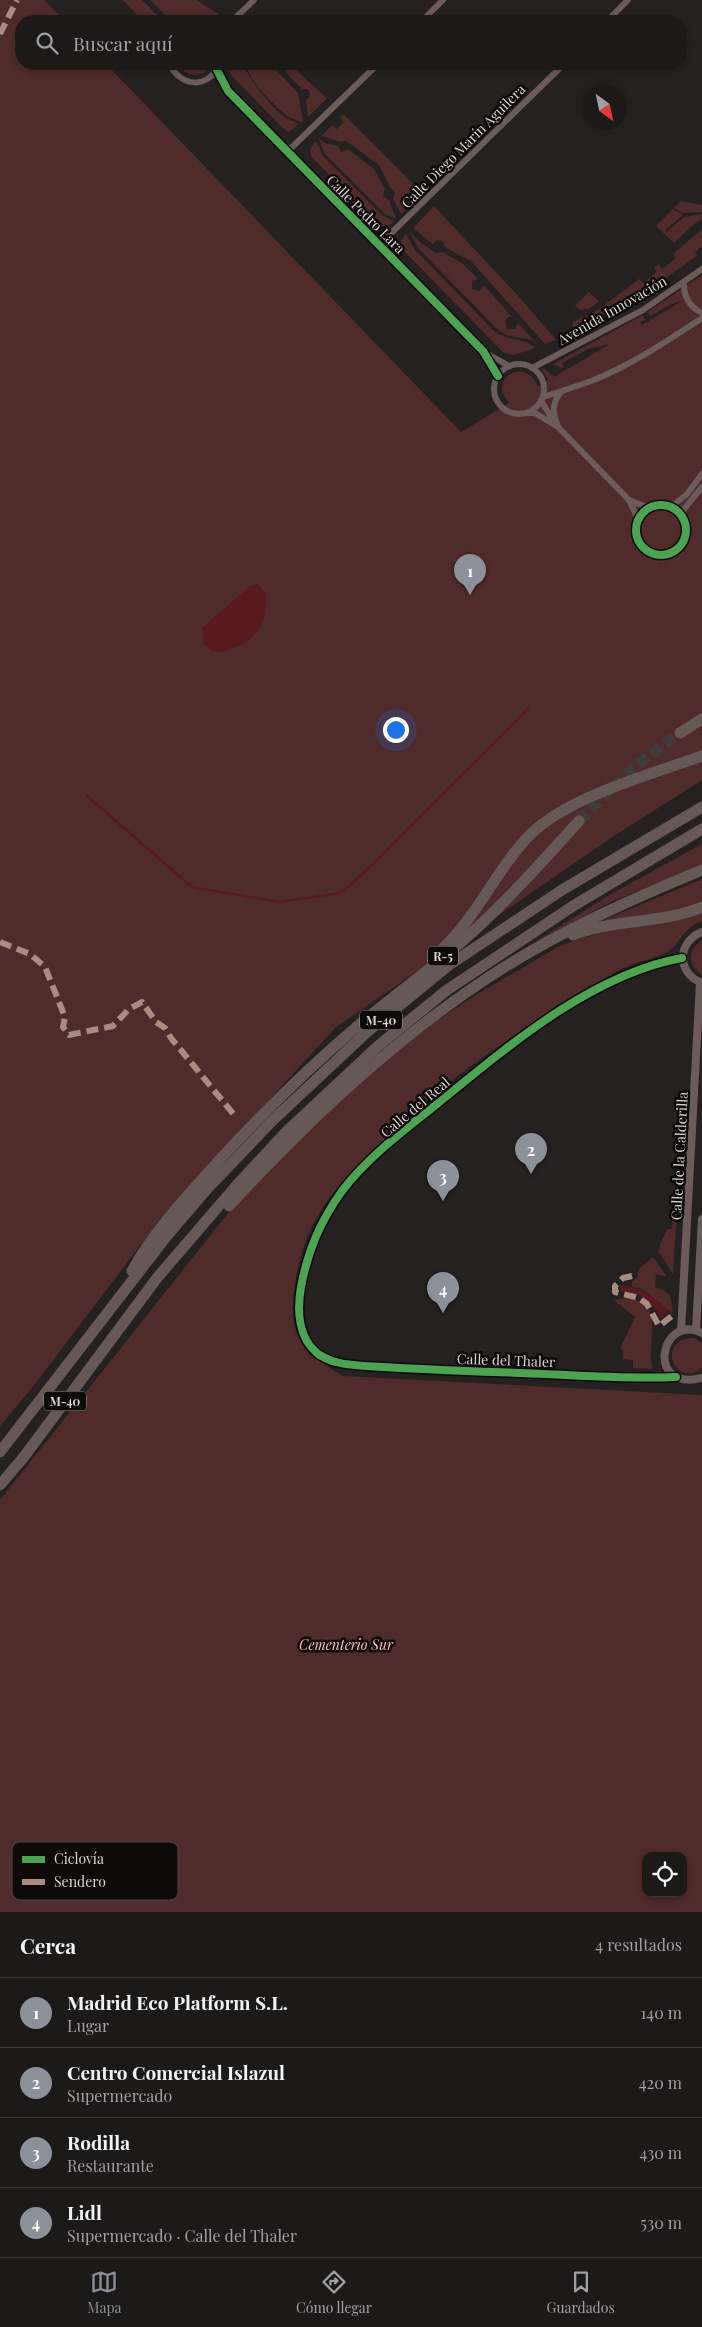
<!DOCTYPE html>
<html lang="es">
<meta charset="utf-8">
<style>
body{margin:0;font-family:"Playfair Display",serif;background:#292626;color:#f1f3f6}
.controls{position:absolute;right:15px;bottom:15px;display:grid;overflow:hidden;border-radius:10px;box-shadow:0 2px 8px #0003}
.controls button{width:45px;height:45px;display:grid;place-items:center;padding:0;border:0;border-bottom:1px solid #3a3838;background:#1c1919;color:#f1f3f6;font:25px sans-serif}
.compass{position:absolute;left:582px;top:85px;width:45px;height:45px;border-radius:50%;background:#1c1919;box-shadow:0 2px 8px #0003;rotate:147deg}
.you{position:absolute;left:395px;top:729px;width:18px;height:18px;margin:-12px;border:4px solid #fff;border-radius:50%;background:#1a73e8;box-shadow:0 0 0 8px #1a73e833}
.badge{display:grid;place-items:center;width:32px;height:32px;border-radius:50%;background:#8c9099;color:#fff;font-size:16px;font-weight:700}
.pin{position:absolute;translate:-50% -41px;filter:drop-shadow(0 1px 2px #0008)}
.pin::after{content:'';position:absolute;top:26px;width:18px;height:15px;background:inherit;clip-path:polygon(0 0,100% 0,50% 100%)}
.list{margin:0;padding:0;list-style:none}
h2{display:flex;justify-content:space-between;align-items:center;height:65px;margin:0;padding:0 20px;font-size:21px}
h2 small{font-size:16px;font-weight:400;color:#a0a0a2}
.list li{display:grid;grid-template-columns:32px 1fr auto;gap:15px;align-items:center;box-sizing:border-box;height:70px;padding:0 20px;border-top:1px solid #3a3838}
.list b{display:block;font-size:19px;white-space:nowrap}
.list p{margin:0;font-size:16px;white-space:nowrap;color:#a0a0a2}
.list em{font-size:16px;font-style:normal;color:#a0a0a2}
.icon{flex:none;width:28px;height:28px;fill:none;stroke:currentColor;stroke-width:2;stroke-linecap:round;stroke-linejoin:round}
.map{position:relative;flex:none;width:702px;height:1912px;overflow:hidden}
.search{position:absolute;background:#1c1919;box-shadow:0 2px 8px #0003;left:15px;right:15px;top:15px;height:55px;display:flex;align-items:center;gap:12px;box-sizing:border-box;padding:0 18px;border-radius:20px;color:#a0a0a2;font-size:19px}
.sheet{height:345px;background:#1c1919}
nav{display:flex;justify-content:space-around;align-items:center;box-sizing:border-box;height:70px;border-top:1px solid #3a3838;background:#1c1919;font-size:14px;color:#a0a0a2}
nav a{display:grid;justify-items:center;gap:2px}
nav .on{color:#8c9099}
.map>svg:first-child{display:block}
.green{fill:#502b2b;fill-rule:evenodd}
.water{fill:#581a1f}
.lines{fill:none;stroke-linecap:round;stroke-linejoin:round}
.stream{stroke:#581a1f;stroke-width:2.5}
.motorway-tunnel{stroke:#413c3c;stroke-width:11;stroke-dasharray:11 5.5;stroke-linecap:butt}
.minor{stroke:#6c5b5b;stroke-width:6}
.tertiary{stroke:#6c5b5b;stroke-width:8}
.motorway{stroke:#675858;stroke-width:11}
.quiet{stroke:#a88b81;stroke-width:6;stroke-dasharray:12 6;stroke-linecap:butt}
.cycleway-casing{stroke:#0e0a0a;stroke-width:11}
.cycleway{stroke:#4ca352;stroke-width:8}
.labels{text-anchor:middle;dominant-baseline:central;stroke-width:5;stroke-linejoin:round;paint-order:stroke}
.shield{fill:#0e0a0a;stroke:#9c9696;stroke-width:1}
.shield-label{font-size:12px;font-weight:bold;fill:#d9d2d2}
.street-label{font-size:14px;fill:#d9d2d2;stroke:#0e0a0a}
.park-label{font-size:14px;font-style:italic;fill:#febcbb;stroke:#0e0a0a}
.key{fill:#0e0a0a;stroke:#4b4646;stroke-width:1}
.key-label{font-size:14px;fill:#d9d2d2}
</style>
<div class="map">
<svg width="702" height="1912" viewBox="0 0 702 1912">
<rect width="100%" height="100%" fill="#262121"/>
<!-- green -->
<g class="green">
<path d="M0 0H44L65 21H21V64H106L461 432 509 403 502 392C501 367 531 364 538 387L548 380 542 369 544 368 554 377 610 344 588 349 562 363 564 367 562 368 553 364 643 315 645 320 640 322 642 325 682 301 672 304 650 316 648 312 702 275V780L614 836 336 1027 161 1218 35 1384 0 1426Z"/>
<path d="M123 0H142L163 21H143Z"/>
<path d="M150 0H196L219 14 211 21H171Z"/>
<path d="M178 64H211L204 73C192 77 184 74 178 64Z"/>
<path d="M230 64H244C247 78 275 112 288 119 292 121 296 122 299 124L288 132 282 127 231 75 228 70Z"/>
<path d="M246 64H270L298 93 303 121 301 123C297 119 291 119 287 116 272 103 250 83 246 64Z"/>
<path d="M278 64H289L327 98 308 117 306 101 309 98 310 93 307 89H302Z"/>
<path d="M343 114 422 193 419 196 414 191 406 199 411 204 401 214 393 199 395 192 390 187 379 165 346 141 340 142 322 136 332 125 337 129 344 122 340 118Z"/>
<path d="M319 139 325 143 338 146 341 152 348 149 374 169 385 189 383 196 389 200 396 219 385 214 325 154Z"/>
<path d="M316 141 323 156 383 216 394 221 387 227 378 225 311 156 310 149Z"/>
<path d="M681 201 702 205V212L683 213 674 208Z"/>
<path d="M434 206 521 299 556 340 545 344 471 261 446 248 442 241 437 240 433 244 413 228Z"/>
<path d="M673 209 683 215 665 230 667 232 684 217 702 214V219L694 224 674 243 656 226Z"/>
<path d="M702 229V246L695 252 697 256 641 295 573 332V322L598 310 639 279 643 283 657 272 654 268 659 264 662 269 676 258 673 254Z"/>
<path d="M409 231 421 243 436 253 442 252 462 263 478 279 472 281V289L479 291 484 285 512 317H508L505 321 507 329H515L518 323 539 346 532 340 506 335 496 328 418 248Z"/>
<path d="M406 234 415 250 494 331C507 341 524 337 535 348L514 355 504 353 401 248V241Z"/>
<path d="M589 292 599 302 588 309 580 310 575 305Z"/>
<path d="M702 844V865L613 901 530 945 611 894Z"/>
<path d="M702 879V904L669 912 597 923Z"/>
<path d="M702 911V921C682 928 681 944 666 953 656 958 644 960 634 964 622 968 611 975 600 981 550 1010 501 1043 455 1078 435 1092 417 1111 398 1128 369 1154 339 1180 319 1214 307 1233 300 1255 296 1278 286 1332 298 1348 343 1376L702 1395V1912H0V1500L225 1217 268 1169 306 1132 411 1037 481 992 558 947 578 939 614 929ZM646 1856H683V1893H646Z"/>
<path d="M702 941V975C687 967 687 948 702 941Z"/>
<path d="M674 1193 678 1194 673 1274 658 1250 667 1229H672Z"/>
<path d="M653 1257 667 1277 656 1274 655 1287C670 1291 673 1298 672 1313L645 1291 632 1286V1282L637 1278 639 1269Z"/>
<path d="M626 1298C669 1302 644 1345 653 1369L633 1368V1360L623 1359V1350L620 1349 635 1317 614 1300Z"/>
<path d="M688 1338H694L702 1343V1368C679 1388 655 1347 688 1338Z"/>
</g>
<!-- water -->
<g class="water">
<path d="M258 584 266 594C266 600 266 608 265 614 261 637 235 653 213 652L204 644 202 628 250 586Z"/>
<path d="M620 1285C642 1287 653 1297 669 1310L662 1319C651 1301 642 1293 620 1291Z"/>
</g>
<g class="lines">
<!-- stream -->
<path class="stream" d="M87 796 192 887 279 902 335 894 344 891 373 864 528 709"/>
<!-- motorway-tunnel -->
<path class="motorway-tunnel" d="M579 821 632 769 680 733"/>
<!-- minor -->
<g class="minor">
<path d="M232 21 254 0"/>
<path d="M422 21 443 0"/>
<path d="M607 21 628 0"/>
<path d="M170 64C180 88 210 89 219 64"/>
<path d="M217 70 228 91 483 351 498 376"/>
<path d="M287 152 378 64"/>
<path d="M379 245 564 64"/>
<path d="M684 282C683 295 690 308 702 313"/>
<path d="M484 352 509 366"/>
<circle cx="519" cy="389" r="25"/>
<path d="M532 368 643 310 702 269"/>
<path d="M543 397C559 392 575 387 591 381 630 366 667 341 702 318"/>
<path d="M541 401 553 420"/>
<path d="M526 413H535L558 427 629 500 638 519"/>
<path d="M558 427C553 413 551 404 561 392"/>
<path d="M629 500 649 508"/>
<circle cx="661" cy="530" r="25"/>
<path d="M671 507 687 494 702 474"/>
<path d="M680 514 702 487"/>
</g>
<!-- tertiary -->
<g class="tertiary">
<path d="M702 932C677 942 676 973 702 983"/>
<path d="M696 1330 702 1219"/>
<path d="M681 1331 700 983"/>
<path d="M702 1333C661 1312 644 1392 702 1378"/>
<path d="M676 1377C615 1380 554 1373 493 1372 457 1371 420 1369 383 1367 368 1366 350 1366 336 1362 330 1361 323 1357 318 1354 298 1338 297 1310 301 1287 308 1250 320 1222 342 1191 367 1158 404 1130 437 1104 507 1047 592 974 682 958"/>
</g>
<!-- motorway -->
<g class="motorway">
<path d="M680 733 702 719"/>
<path d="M573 935C614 919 661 924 702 907"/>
<path d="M442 949C476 918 494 874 525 840 562 798 649 775 702 756"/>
<path d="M229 1206C307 1121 393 1040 489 977 556 933 629 900 702 870"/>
<path d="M132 1271C151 1236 179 1205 206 1175 254 1121 305 1071 360 1024 395 995 432 968 466 938 506 902 543 861 579 821"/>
<path d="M0 1452 166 1237 207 1189 272 1121 367 1032 449 965 562 890 702 807"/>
<path d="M0 1485 23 1458 157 1278 236 1186 286 1132 378 1046 447 990 573 906 702 829"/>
</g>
<!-- quiet -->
<g class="quiet">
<path d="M0 34 17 0"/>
<path d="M0 942 30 954 45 967 65 1017 63 1027 69 1035 113 1026 129 1009 142 1002 156 1022 165 1028 171 1038 235 1116"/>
<path d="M632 1276 623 1278 615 1286V1292L639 1298 647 1304 659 1326 672 1316"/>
</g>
<defs>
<g id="cycleway">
<path d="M217 70 228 91 483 351 498 376"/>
<circle cx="661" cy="530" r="25"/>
<path d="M676 1377C615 1380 554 1373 493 1372 457 1371 420 1369 383 1367 368 1366 350 1366 336 1362 330 1361 323 1357 318 1354 298 1338 297 1310 301 1287 308 1250 320 1222 342 1191 367 1158 404 1130 437 1104 507 1047 592 974 682 958"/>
</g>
</defs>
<!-- cycleway casing -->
<use href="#cycleway" class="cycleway-casing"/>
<!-- cycleway -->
<use href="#cycleway" class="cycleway"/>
</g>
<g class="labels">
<!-- shield labels -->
<g class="shield">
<rect x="428" y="946.5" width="30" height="19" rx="4"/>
<rect x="360" y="1010.5" width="42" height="19" rx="4"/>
<rect x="44" y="1391.5" width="42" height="19" rx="4"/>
</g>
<g class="shield-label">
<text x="443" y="956">R-5</text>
<text x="381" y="1020">M-40</text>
<text x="65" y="1401">M-40</text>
</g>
<!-- street labels -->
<g class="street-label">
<text transform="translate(463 146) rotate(-45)">Calle Diego Marín Aguilera</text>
<text transform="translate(366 214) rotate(45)">Calle Pedro Lara</text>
<text transform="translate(612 310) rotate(-30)">Avenida Innovación</text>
<text transform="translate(415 1107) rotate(-40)">Calle del Real</text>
<text transform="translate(679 1156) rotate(-87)">Calle de la Calderilla</text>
<text transform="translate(506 1360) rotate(2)">Calle del Thaler</text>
</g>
<!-- park labels -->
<g class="park-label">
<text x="346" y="1644">Cementerio Sur</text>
</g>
</g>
<!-- legend -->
<rect x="12" y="1842" width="166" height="58" rx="8" class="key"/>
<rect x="22" y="1856" width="23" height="7" fill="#4ca352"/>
<rect x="22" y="1879" width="23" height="6" fill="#a88b81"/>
<g class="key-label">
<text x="54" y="1864">Ciclovía</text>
<text x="54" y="1887">Sendero</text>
</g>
</svg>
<div class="controls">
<button><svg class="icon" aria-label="locate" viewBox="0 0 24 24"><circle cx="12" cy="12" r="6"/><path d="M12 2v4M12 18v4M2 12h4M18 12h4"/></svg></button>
</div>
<svg class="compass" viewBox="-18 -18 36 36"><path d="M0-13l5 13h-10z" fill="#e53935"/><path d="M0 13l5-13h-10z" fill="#a0a0a2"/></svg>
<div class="you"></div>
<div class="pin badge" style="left:470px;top:595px">1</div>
<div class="pin badge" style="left:531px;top:1174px">2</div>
<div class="pin badge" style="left:443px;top:1201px">3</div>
<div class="pin badge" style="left:443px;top:1313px">4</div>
<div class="search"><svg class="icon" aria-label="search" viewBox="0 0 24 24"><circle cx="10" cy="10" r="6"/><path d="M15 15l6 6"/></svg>Buscar aquí</div>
</div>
<section class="sheet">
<h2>Cerca<small>4 resultados</small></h2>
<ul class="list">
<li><span class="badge">1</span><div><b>Madrid Eco Platform S.L.</b><p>Lugar</p></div><em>140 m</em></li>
<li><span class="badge">2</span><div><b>Centro Comercial Islazul</b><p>Supermercado</p></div><em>420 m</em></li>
<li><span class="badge">3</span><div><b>Rodilla</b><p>Restaurante</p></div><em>430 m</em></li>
<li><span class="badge">4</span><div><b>Lidl</b><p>Supermercado · Calle del Thaler</p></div><em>530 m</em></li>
</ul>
</section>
<nav>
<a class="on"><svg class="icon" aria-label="map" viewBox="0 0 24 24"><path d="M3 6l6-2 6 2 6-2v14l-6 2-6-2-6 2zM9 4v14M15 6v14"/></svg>Mapa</a>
<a><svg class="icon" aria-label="directions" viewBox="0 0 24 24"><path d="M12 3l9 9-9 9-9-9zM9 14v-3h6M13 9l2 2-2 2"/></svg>Cómo llegar</a>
<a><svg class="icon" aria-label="saved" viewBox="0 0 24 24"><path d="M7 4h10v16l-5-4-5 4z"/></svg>Guardados</a>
</nav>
